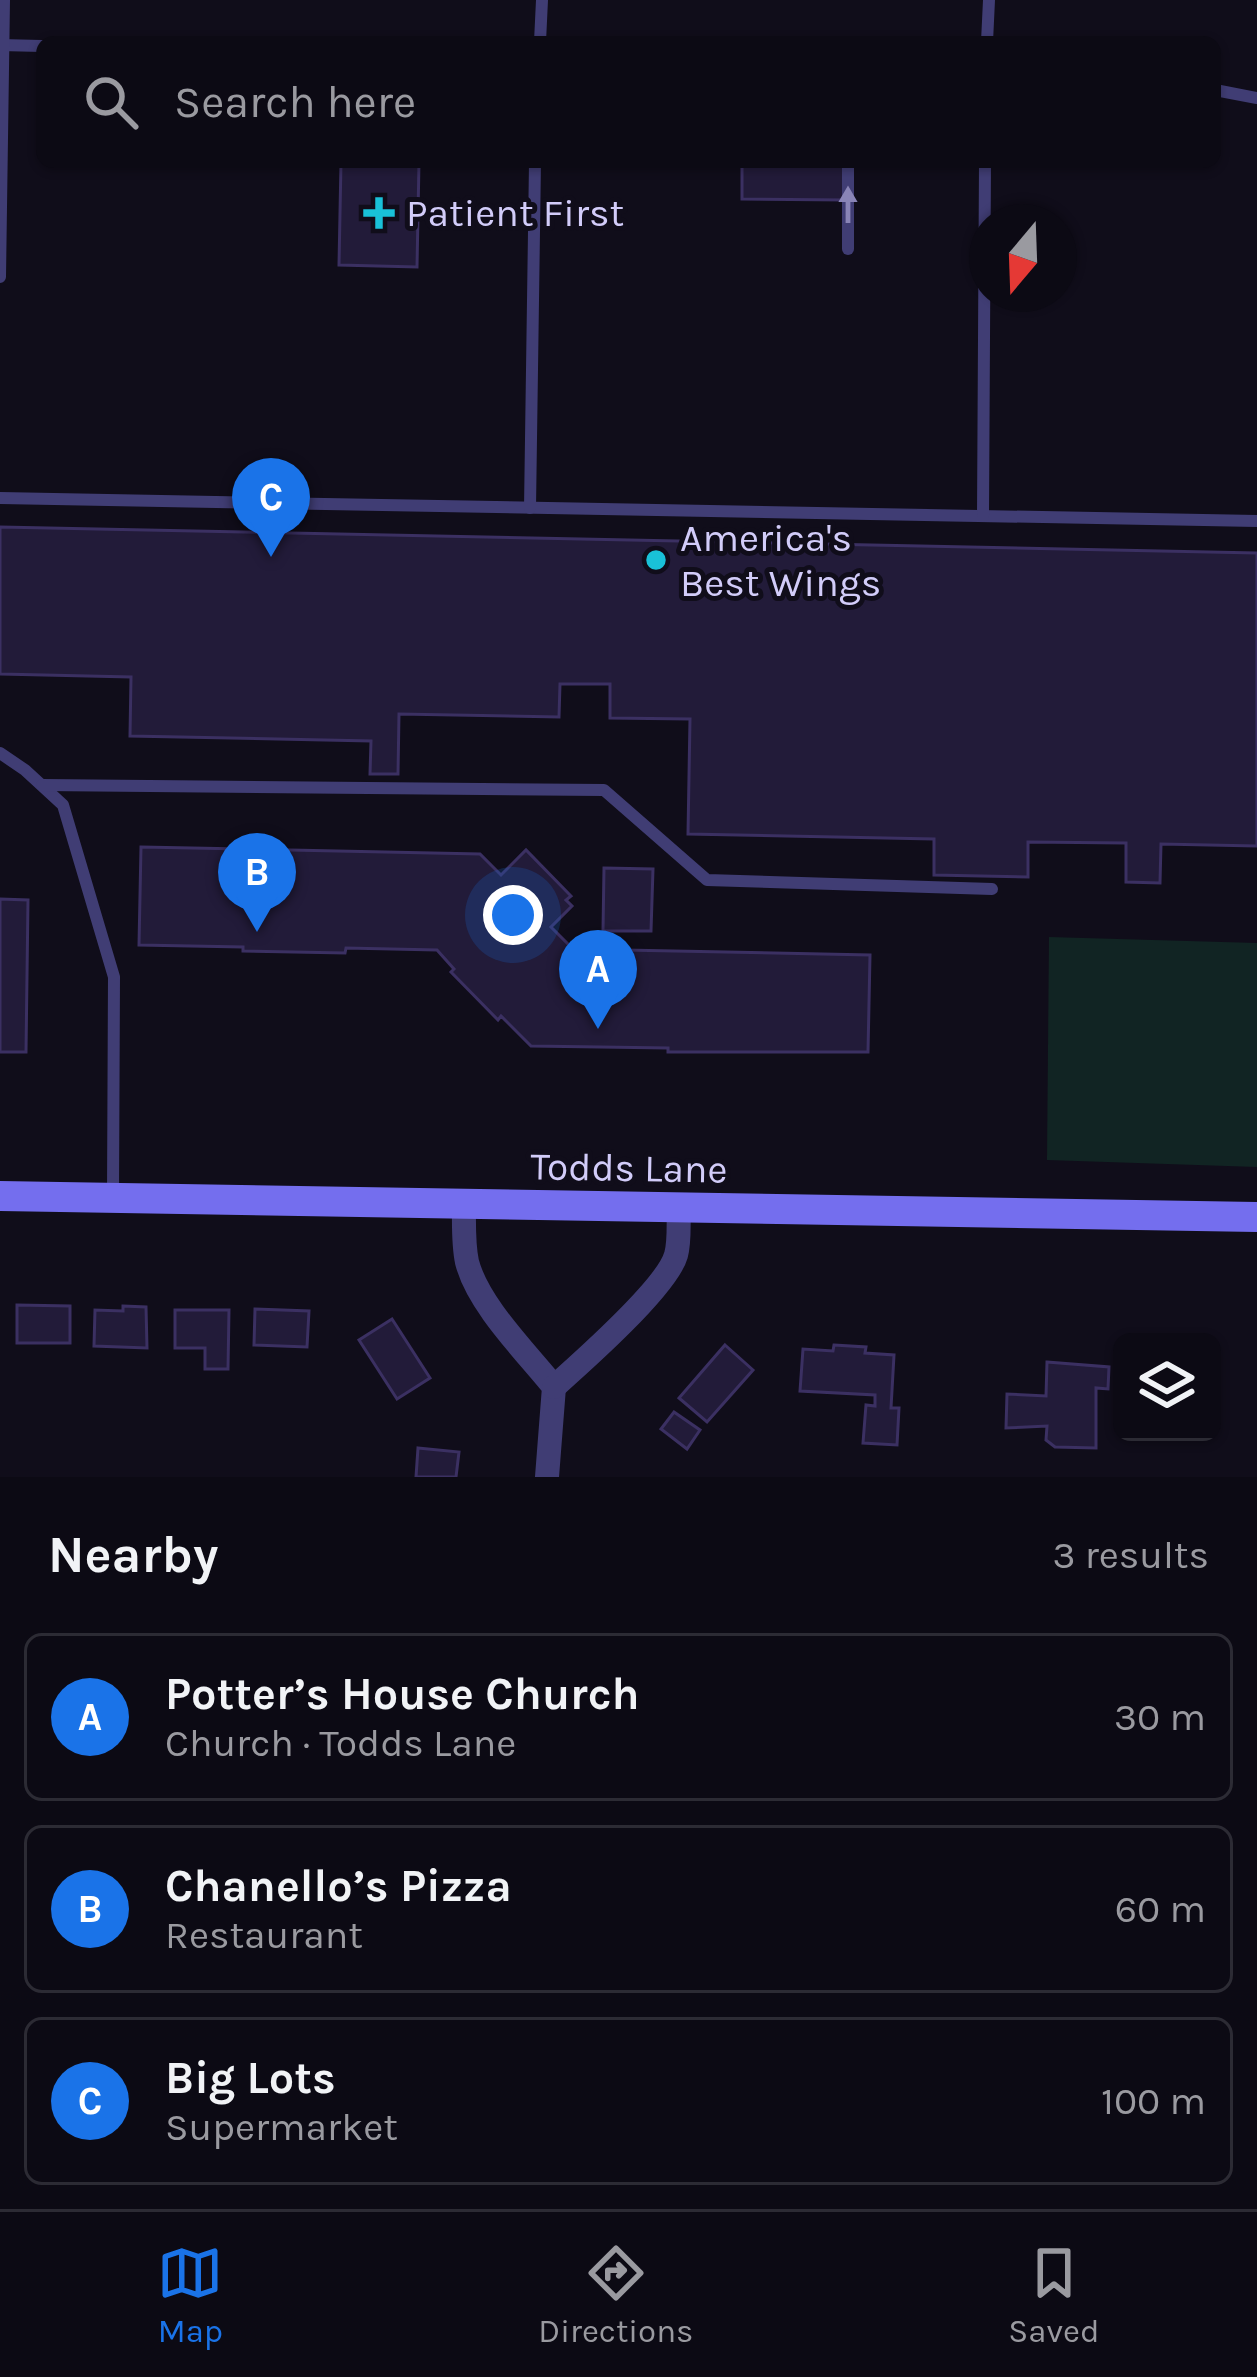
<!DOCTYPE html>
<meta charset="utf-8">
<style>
body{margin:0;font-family:Karla,sans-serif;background:#1a1822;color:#f1f3f6}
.controls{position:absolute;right:36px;bottom:36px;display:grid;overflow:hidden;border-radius:18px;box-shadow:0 3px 9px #0004}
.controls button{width:108px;height:108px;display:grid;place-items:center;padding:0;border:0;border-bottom:3px solid #2c2b34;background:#0c0a14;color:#f1f3f6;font:60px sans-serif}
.compass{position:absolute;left:969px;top:204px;width:108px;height:108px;border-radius:50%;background:#0c0a14;box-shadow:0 3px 9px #0004;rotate:199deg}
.you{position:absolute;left:513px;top:915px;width:42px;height:42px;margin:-30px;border:9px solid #fff;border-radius:50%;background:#1a73e8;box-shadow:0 0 0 18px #1a73e833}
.badge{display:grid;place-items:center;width:78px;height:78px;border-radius:50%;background:#1a73e8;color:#fff;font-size:39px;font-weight:700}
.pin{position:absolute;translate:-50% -99px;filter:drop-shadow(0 3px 6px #0008)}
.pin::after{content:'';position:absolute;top:63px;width:42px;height:36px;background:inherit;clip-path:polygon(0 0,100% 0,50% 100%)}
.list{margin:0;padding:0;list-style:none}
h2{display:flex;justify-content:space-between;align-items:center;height:156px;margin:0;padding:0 48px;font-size:51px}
h2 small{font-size:39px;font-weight:400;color:#9a9aa0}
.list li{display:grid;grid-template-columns:78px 1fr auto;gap:36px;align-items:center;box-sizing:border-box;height:168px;margin:0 24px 24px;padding:0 24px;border:3px solid #2c2b34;border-radius:18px}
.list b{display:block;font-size:45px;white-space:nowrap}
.list p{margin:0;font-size:39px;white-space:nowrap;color:#9a9aa0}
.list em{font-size:39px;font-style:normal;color:#9a9aa0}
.icon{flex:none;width:66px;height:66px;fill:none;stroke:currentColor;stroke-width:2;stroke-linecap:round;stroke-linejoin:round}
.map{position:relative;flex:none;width:1257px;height:1477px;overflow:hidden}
.search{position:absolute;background:#0c0a14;box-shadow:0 3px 9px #0004;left:36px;right:36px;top:36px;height:132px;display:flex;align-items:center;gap:30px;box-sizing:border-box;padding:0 42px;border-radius:18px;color:#9a9aa0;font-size:45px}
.sheet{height:732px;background:#0c0a14}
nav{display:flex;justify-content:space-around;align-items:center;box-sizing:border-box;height:168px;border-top:3px solid #2c2b34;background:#0c0a14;font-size:33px;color:#9a9aa0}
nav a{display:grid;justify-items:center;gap:6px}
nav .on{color:#1a73e8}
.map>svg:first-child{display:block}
.green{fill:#112423}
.building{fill:#221b39;stroke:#3b3062;stroke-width:3}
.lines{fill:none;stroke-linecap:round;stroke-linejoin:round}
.service{stroke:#403d74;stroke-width:12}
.minor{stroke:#403d74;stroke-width:24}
.secondary{stroke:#746eee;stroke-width:30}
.oneway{fill:#8984b6}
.poi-dot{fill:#19c1d8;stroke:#100d1a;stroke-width:4.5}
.labels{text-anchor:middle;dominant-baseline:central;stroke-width:10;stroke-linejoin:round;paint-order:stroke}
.poi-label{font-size:39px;fill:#d2ccf9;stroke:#100d1a;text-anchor:start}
.street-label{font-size:39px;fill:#d2ccf9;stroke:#100d1a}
</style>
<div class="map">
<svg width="1257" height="1477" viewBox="0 0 1257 1477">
<rect width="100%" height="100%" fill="#100d1a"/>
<!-- green -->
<path class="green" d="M1049 937 1257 943V1167L1047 1160Z"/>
<!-- building -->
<g class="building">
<path d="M341 162H419L417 267 339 265Z"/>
<path d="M742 162H844V200L742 199Z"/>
<path d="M0 527 1257 553V846L1161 844 1160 883 1126 882V843L1028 842V877L934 875V839L688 834 690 719 610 718V684H560L559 717 399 714 398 774H370L371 741 130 736 131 677 0 674Z"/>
<path d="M141 847 480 854 501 875 526 850 571 896 566 900 572 906 551 927 573 949 870 955 868 1052H668V1048L531 1046 501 1016 498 1020 451 972 454 969 437 950 346 948 345 953 243 951V947L139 945Z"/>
<path d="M604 868 653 869 651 931H603Z"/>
<path d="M0 899 28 900 26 1052H0Z"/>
<path d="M17 1305 70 1306V1343H17Z"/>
<path d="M123 1306 146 1307 147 1348 94 1346 95 1310 123 1311Z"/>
<path d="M255 1309 309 1311 307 1347 254 1345Z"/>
<path d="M175 1310H229L228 1369H205V1348H175Z"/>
<path d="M392 1319 430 1378 397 1399 359 1340Z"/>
<path d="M725 1345 753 1370 707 1422 679 1398Z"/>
<path d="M834 1345 866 1347 865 1353 894 1355 891 1408H899L897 1445 863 1443 866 1405 875 1406V1395L800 1391 803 1349 833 1351Z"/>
<path d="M1047 1362 1109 1367 1108 1389 1096 1388V1448L1055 1447 1046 1440 1047 1426 1006 1428 1007 1394 1046 1396Z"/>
<path d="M674 1412 700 1430 687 1449 661 1429Z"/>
<path d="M418 1448 459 1452 456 1477H416Z"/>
</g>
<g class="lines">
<!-- service -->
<g class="service">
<path d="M540 42 542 0"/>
<path d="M987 42 989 0"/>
<path d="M0 45 42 46"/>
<path d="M1215 90 1257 98"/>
<path d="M848 249V162"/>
<path d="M0 277 4 0"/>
<path d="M0 498 1257 521"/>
<path d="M530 508 535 162"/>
<path d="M983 516 985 162"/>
<path d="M0 753 25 770 63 805 114 977 113 1194"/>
<path d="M42 785 604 790 707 880 992 889"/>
</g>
<!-- minor -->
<g class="minor">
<path d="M464 1204C464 1223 463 1243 467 1262 478 1305 526 1352 554 1387L547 1477"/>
<path d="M554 1387C581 1363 667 1287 676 1255 680 1241 678 1223 679 1208"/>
</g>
<!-- secondary -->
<path class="secondary" d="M0 1196 1257 1217"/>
</g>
<!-- one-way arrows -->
<defs><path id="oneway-solid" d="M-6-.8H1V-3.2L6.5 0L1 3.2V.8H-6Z" transform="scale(3)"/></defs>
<use class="oneway" href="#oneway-solid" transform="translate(848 205) rotate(-90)"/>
<!-- markers -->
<g class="poi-dot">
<path d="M373 195h12v12h12v12h-12v12h-12v-12h-12v-12h12z"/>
<circle cx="656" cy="560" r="12"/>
</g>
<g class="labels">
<!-- poi labels -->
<g class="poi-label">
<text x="406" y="213">Patient First</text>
<text x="680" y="538">America's<tspan x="680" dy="45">Best Wings</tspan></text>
</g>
<!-- street labels -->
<g class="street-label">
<text transform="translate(629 1168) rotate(1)">Todds Lane</text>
</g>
</g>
</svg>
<div class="controls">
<button><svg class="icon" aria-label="layers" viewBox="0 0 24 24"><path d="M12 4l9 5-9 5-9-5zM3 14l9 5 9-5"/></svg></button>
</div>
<svg class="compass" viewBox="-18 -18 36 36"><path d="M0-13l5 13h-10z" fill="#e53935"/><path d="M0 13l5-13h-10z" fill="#9a9aa0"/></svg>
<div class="you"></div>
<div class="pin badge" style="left:598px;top:1029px">A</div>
<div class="pin badge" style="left:257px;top:932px">B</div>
<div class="pin badge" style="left:271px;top:557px">C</div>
<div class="search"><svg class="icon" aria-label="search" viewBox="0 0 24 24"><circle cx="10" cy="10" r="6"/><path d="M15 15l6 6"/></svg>Search here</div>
</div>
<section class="sheet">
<h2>Nearby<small>3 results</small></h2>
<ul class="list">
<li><span class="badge">A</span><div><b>Potter’s House Church</b><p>Church · Todds Lane</p></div><em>30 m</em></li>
<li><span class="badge">B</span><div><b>Chanello’s Pizza</b><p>Restaurant</p></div><em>60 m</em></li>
<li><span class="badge">C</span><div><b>Big Lots</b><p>Supermarket</p></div><em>100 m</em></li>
</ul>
</section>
<nav>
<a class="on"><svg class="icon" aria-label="map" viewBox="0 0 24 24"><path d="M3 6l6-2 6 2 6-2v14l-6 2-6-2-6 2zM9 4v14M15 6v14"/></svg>Map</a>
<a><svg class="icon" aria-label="directions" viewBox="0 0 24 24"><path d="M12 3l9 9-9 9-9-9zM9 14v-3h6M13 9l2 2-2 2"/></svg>Directions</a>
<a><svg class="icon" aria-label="saved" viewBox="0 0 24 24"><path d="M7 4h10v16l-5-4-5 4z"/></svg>Saved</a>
</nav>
